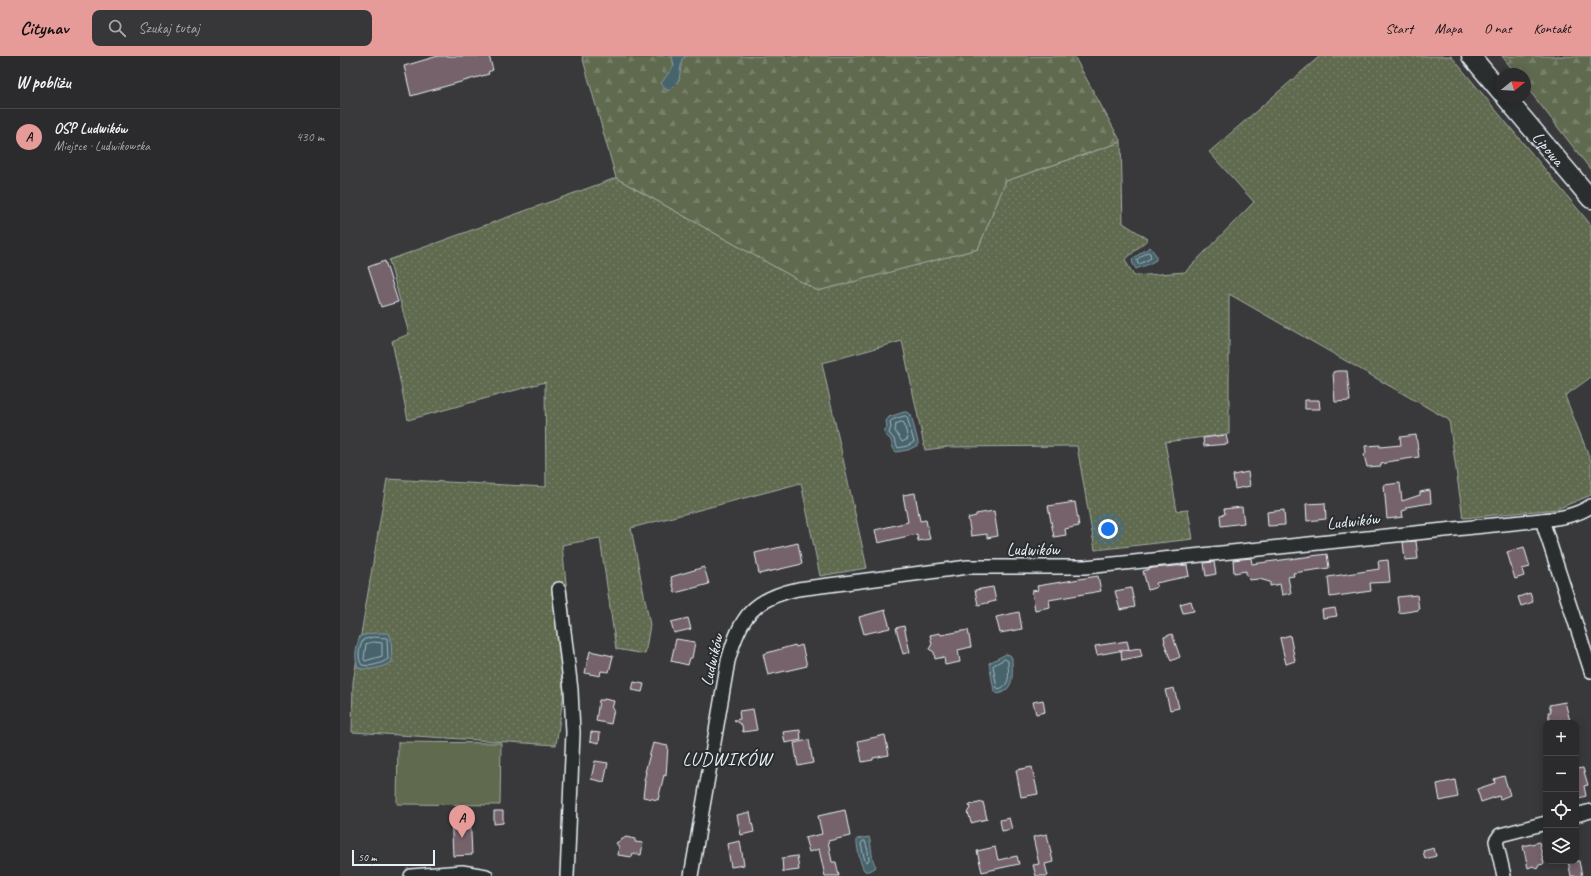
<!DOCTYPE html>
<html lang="pl">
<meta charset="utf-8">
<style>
body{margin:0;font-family:Caveat,sans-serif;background:#373638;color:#f1f3f6}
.controls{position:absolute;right:12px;bottom:12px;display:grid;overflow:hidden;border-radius:8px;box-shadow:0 2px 10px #0003}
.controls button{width:36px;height:36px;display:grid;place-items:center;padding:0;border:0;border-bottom:1px solid #474648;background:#2b2a2c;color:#f1f3f6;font:20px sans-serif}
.compass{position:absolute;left:1155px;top:12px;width:36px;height:36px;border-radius:50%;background:#2b2a2c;box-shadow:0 2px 10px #0003;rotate:72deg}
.scale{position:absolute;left:12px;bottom:10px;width:83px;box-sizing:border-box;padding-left:4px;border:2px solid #e8f1f8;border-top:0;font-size:11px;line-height:14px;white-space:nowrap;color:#e8f1f8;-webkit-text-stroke:3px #2a2d2e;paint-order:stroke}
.you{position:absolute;left:768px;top:473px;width:14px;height:14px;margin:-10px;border:3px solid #fff;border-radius:50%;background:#1a73e8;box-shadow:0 0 0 6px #1a73e833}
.badge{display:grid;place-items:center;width:26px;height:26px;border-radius:50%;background:#e69b98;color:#111;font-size:13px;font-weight:700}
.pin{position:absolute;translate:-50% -33px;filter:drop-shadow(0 1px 2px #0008)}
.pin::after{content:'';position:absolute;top:21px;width:14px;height:12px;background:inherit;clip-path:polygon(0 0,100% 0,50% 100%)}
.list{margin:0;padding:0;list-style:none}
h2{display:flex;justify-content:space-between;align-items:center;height:52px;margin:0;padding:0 16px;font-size:17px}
h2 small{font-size:13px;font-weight:400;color:#a6a7a9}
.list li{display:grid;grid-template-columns:26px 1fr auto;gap:12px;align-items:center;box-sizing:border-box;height:56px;padding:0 16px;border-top:1px solid #474648}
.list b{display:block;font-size:15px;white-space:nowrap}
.list p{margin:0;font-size:13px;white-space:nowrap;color:#a6a7a9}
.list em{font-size:13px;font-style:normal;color:#a6a7a9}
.icon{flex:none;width:22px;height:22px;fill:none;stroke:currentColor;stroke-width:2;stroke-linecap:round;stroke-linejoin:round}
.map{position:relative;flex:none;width:1251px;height:820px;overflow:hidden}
header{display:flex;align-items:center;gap:24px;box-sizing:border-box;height:56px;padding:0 20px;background:#e69b98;color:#111}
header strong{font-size:19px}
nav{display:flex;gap:22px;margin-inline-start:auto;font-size:14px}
.search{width:280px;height:36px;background:#373638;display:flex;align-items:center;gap:10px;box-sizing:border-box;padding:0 14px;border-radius:8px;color:#a6a7a9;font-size:15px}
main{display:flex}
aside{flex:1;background:#2b2a2c}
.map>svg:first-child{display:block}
.grass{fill:url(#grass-dots);stroke:#a4aea4}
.forest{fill:url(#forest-firs);stroke:#a4aea4}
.park{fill:#606a50;stroke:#a4aea4}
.water{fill:#47636c;stroke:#879ca4}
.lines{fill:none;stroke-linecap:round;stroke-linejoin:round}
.shore{stroke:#a8b8c0;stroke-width:1}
.building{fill:#74626a;stroke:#e8f1f8}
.street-casing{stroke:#e8f1f8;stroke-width:16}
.secondary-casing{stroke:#e8f1f8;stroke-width:21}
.street{stroke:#2a2d2e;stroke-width:13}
.secondary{stroke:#2a2d2e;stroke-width:18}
.labels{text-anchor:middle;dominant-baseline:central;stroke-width:4;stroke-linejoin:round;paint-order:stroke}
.street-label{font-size:17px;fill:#e8f1f8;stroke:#2a2d2e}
.quarter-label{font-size:19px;letter-spacing:1px;fill:#e8f1f8;stroke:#2a2d2e}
</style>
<header>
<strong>Citynav</strong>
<div class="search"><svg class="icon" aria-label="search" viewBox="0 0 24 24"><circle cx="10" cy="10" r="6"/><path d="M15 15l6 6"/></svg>Szukaj tutaj</div>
<nav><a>Start</a><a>Mapa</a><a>O nas</a><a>Kontakt</a></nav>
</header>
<main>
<aside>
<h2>W pobliżu<small></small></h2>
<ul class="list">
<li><span class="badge">A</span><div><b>OSP Ludwików</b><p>Miejsce · Ludwikowska</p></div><em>430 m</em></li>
</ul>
</aside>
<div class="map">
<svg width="1251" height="820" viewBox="0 0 1251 820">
<defs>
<pattern id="grass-dots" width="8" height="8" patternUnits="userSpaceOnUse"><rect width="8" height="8" fill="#606a50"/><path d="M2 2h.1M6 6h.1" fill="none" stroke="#77806a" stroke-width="1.8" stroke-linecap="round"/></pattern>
<pattern id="forest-firs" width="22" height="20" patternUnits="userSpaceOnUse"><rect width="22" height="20" fill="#606a50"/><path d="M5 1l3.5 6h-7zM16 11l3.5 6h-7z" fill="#77806a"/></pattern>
</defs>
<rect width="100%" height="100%" fill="#39383a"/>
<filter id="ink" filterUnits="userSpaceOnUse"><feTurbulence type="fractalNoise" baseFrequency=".025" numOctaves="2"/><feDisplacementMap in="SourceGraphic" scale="8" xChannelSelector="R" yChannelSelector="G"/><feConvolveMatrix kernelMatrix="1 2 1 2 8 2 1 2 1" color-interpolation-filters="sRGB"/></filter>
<g filter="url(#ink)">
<!-- grass -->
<path class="grass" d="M980 0H1111L1251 169V321L1225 340 1251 405V439L1217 453 1123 462 1109 364 889 238V378L825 386 837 455 848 454 853 483 755 494 737 390 608 391 585 394 562 285 482 307 527 512 480 520 461 427 291 472 310 569 305 598 276 593 260 482 222 489 232 584 216 689 12 676 13 626 47 423 206 431 205 326 68 364 52 285 69 278 49 204 276 122 475 233 638 193 665 125 781 86 783 167 808 183 785 204 794 220 845 216 914 146 869 96Z"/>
<!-- forest -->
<g class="forest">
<path d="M242 0H734L781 86 666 125 638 193 478 235 276 122Z"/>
<path d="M1162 0H1251V114L1185 29V18H1176Z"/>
</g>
<!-- park -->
<path class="park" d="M58 686 161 687 160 749 57 748Z"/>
<!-- water -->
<g class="water">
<path d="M332 0H347L342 3 339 24 328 35 321 27 334 10Z"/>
<path d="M810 191 816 199V204L809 208 796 213 793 208 792 203Z"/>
<path d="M564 356H568L571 359 578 386V389L568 394 556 396C552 393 553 388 550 383 547 380 545 380 544 375L547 371 546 365 549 361Z"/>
<path d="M34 577H48L51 581 52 606C41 612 30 615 18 612 14 601 16 591 20 580Z"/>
<path d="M666 598 670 599 672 602C672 616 676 633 658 638L654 635 649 607Z"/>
<path d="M529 781C532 789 531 805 536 810L535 812C532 814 528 816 525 815 521 813 516 788 517 783Z"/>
</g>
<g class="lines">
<!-- shore -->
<g class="shore">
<path d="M808 196 810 197 811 202 800 208H798L797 204Z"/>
<path d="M565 360 567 361 574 386 567 390 558 392 554 383 549 377 551 371 550 366 552 364Z"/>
<path d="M562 366 564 367 568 383 562 386 555 375 556 368Z"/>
<path d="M34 581 47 582 48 603C41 608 30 611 22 609 17 602 19 592 23 584Z"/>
<path d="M34 586 42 587V600L25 605 24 603 26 588Z"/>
<path d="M665 603 668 605C668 616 672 628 659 633L657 632 653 610Z"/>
<path d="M525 785 528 795 529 804 527 806 525 805 521 788 522 786Z"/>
</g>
</g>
<!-- building -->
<g class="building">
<path d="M98 0H149L153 14 148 16 149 18 71 40 64 10Z"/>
<path d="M45 205 58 246 41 251 28 211Z"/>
<path d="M997 315H1007L1010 345 995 346 993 316Z"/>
<path d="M965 344H979L980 353H965Z"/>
<path d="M886 379 888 388 864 390 863 382Z"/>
<path d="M1076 379 1079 401 1047 406V407L1041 408V410L1027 411 1024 399 1026 397 1025 390 1040 389V391L1061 389 1060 381Z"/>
<path d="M908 416 910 430 895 433 893 419Z"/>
<path d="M1060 427 1062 445 1080 439V436L1090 434 1091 447 1066 451V454L1062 455 1063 461 1047 463 1044 429Z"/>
<path d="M575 437 580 465 586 464 590 483 578 485 577 478 538 487 535 474 568 466 563 439Z"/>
<path d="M735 446 739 470 725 473 726 479 714 481 708 450Z"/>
<path d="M985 447 986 463 967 465 966 448Z"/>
<path d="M902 451 904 467 881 470 880 459 885 458 884 453Z"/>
<path d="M944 454 945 469 928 470 927 456Z"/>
<path d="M654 455 658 480 647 482V478L631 480 628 462 636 460V458Z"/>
<path d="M1076 485 1078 503 1065 504 1063 486Z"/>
<path d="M458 487 462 508 419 518 415 497Z"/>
<path d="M1184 491 1190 511 1182 513 1184 520 1175 523 1167 496Z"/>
<path d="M987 498 989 512 953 517 954 520 948 521 951 537 942 539 940 528 930 530V526L919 523 909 524 908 519H906V515L894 517 893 504 911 502 912 508Z"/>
<path d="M1048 504 1050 526 1030 527 1031 535 990 541 988 521 1039 513 1038 505Z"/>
<path d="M874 506 876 518 866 520 864 507Z"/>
<path d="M847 509 849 520 816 527 817 531 808 534 803 515 813 512Z"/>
<path d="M364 511 369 528 335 537 331 521Z"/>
<path d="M758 520 761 535 709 544 710 551 695 554 692 535 698 534 697 530Z"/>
<path d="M653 531 656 545 638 549 635 534Z"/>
<path d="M791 532 795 551 780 554 775 535Z"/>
<path d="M1190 537 1193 546 1181 550 1178 541Z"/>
<path d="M1077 539 1079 554 1059 557 1057 541Z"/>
<path d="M851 545 854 555 843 557 840 548Z"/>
<path d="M995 552 997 560 983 562 982 554Z"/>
<path d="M545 554 550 572 524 578 519 561Z"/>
<path d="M679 556 682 573 660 577 656 561Z"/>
<path d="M348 562 351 573 334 577 331 566Z"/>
<path d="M564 570 570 596 563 598 556 572Z"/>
<path d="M628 574 631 591 618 594 620 606 605 609 604 601 595 603 594 596 589 593 592 588 590 579 600 577 601 579Z"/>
<path d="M832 578 840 601 831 605 824 586H825L824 581Z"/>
<path d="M950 579 955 605 946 608 940 582Z"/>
<path d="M336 583 355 586 352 602H350L348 609 331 605Z"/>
<path d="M787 585 789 593 757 599 755 590Z"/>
<path d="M455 589 456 591 462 589 467 610 428 619 423 598Z"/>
<path d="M800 592 802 600 782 604 781 595Z"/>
<path d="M250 595 273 600 269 616 261 615 260 620 245 617Z"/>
<path d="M294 626 304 628 302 636 292 634Z"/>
<path d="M834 632 839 652 830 654 825 634Z"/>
<path d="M264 643 274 645 272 653H274L271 668 256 665 259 644H264Z"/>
<path d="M703 644 705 656 696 658 693 646Z"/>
<path d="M1225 646 1230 665 1210 667 1208 656H1211L1209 649Z"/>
<path d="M413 653 417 674 403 676 402 669 394 664 400 663 399 655Z"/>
<path d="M460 674 461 684 445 687 443 676Z"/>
<path d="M251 676 260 677 259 687 250 685Z"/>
<path d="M545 679 549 699 533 702V704L522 706 518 685Z"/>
<path d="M469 684 473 707 458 710 454 687Z"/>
<path d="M313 687 328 690 326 720 324 719 318 744 303 741 305 725H304L306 716H305Z"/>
<path d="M255 705 268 707 264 726 251 723Z"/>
<path d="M692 711 698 738 681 741 676 714Z"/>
<path d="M1243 712 1248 729 1244 730 1246 740 1236 743V713Z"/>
<path d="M1164 720 1170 739 1160 743 1159 740 1141 746 1137 733 1155 727 1154 723Z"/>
<path d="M1115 724 1118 741 1100 745 1097 728Z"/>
<path d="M643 746 647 763 631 767 629 759 627 757 630 752 629 749Z"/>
<path d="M505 754 510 780 488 785 492 806H496L499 820H485L479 793 469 796 465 782 482 778 478 760Z"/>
<path d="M154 755H163V767L154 768Z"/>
<path d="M130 756 132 799 113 800 111 757Z"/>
<path d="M410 756 414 776 401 779 397 759Z"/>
<path d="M669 762 672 773 662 775 660 764Z"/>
<path d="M707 778 713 806 705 808 708 820H696L693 809 699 808 693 781Z"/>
<path d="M286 781 295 783V786L303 787 301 799 293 797 292 801 278 799 279 791 276 787Z"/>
<path d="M400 785 404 809 391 811 387 788Z"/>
<path d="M1199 786 1204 808 1199 809 1197 813 1193 810 1188 812 1183 790Z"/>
<path d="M655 791 658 804 677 800 679 808 642 816 637 795Z"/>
<path d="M1094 792 1096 800 1085 803 1083 795Z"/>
<path d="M457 800 459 814 443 816 442 802Z"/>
<path d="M1228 805H1239L1242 820H1231Z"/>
</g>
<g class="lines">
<defs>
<g id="street">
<path d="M1202 464 1251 615"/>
<path d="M219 533 231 634 233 677 227 820"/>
<path d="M1236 759 1251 755"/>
<path d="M71 820 122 816 146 820"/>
<path d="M351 820 388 605C400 561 412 543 458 533L628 511H745L1202 464C1219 462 1236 460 1251 450"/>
<path d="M1164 820 1156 785 1160 779 1206 767"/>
</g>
<g id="secondary">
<path d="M1131 0 1161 36"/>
<path id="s1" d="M1166 42 1251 143"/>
</g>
</defs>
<!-- street casing -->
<use href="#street" class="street-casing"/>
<!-- secondary casing -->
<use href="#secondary" class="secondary-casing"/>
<!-- street -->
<use href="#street" class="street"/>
<!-- secondary -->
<use href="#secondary" class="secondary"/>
</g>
</g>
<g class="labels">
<!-- street labels -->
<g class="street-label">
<text stroke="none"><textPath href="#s1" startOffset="66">Lipowa</textPath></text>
<text transform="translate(1013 465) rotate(-6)">Ludwików</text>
<text x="693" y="493">Ludwików</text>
<text transform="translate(372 604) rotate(-77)">Ludwików</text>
</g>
<!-- quarter labels -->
<g class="quarter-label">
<text x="387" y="703">LUDWIKÓW</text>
</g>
</g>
</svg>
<div class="controls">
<button>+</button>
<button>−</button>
<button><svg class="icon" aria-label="locate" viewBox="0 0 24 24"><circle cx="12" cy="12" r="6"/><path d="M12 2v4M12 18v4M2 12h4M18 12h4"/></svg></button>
<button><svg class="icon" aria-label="layers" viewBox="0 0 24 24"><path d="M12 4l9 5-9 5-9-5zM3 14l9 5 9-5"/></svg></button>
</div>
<svg class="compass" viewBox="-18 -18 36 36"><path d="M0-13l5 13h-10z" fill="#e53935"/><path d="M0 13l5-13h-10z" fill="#a6a7a9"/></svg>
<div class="scale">50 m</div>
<div class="you"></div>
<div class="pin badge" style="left:122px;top:782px">A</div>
</div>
</main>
